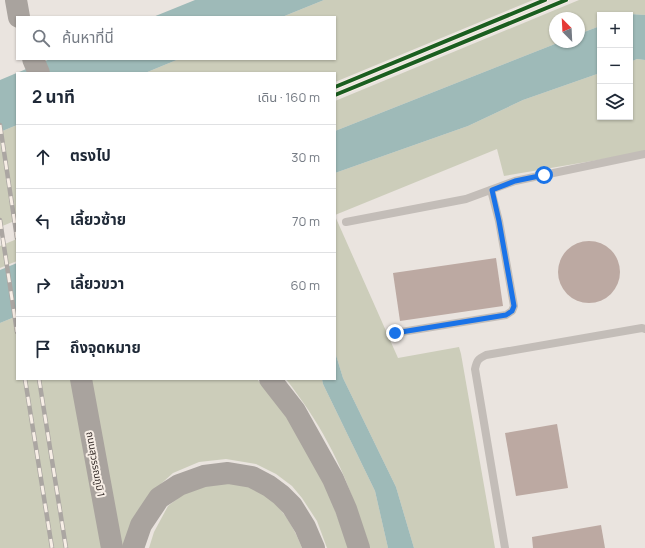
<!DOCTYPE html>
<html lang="th">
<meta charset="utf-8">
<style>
body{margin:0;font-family:Manrope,"Noto Sans Thai",sans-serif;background:#f6f6f7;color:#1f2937}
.controls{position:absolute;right:12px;top:12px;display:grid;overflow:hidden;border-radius:0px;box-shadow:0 1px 3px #0004}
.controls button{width:36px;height:36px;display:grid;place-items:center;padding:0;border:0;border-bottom:1px solid #e0e1e3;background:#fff;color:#1f2937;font:20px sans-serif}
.compass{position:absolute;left:549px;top:12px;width:36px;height:36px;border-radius:50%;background:#fff;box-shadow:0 1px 3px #0004;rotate:336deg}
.stop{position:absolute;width:12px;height:12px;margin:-9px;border:3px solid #1a73e8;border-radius:50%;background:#fff}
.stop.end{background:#1a73e8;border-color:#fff;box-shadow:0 1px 4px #0008}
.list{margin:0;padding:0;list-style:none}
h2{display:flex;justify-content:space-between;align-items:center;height:52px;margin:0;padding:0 16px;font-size:17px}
h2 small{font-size:13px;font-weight:400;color:#747a83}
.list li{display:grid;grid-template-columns:26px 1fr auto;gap:12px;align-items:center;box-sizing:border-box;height:64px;padding:0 16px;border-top:1px solid #e0e1e3}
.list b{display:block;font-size:15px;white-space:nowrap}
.list em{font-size:13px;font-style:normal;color:#747a83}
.icon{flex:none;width:22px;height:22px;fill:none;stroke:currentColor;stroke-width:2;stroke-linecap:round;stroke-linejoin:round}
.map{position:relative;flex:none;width:645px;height:548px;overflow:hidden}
.search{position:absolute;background:#fff;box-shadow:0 1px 3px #0004;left:16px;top:16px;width:320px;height:44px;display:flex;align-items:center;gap:10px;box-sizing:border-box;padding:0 14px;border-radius:0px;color:#747a83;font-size:15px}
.panel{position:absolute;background:#fff;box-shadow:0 1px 3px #0004;left:16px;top:72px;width:320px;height:308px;border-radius:0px}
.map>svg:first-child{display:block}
.green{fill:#cccdba}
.water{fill:#9ebab8}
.building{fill:#bca9a2}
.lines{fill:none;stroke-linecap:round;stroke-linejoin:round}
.lane{stroke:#c3bdb8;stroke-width:8}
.highway{stroke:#a9a39e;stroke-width:22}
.rail-casing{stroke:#aba6a2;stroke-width:4.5}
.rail{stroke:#f7eee6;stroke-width:3;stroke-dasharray:9;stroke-linecap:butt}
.cycleway-casing{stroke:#f7eee6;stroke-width:6}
.cycleway{stroke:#1b5e20;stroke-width:4}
.route{stroke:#1a73e8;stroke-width:5}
.labels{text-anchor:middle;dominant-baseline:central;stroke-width:4;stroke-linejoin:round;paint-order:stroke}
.street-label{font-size:10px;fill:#332a27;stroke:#f7eee6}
</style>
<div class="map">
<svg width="645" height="548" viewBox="0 0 645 548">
<rect width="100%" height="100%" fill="#eae4df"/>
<!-- green -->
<g class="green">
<path d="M324 0H533L335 82V73H145L179 59H335V17H282Z"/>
<path d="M579 0H645V15L630 14 600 15V26L579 34V18H555V42H560L335 131V101Z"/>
<path d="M637 59 645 60V152L504 176 497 149 335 215V173L468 126 523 100 600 73V117H630V62Z"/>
<path d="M17 125V220L0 227V132Z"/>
<path d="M335 216 398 358 459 347 461 354 495 548H414L396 487 343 378 335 352Z"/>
<path d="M17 239V261L0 268V246Z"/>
<path d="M17 316V379H257L288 418 325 483 349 548H327L317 521 302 498 292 486 276 474 256 464 226 459 199 462 173 473 152 492 137 548H0V323Z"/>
<path d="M286 379H322L323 384 375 491 388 548H370C358 512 346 476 328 443 316 420 302 400 286 379Z"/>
<path d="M228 482C235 483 243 484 249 486 276 497 292 522 302 548H149L154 532 168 506 185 493 207 484Z"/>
</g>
<!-- water -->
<g class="water">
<path d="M195 0H324L282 17H153Z"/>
<path d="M630 14 645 15V60L637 59 630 62V15H628Z"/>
<path d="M600 26V73L523 100 468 126 335 173V131L560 42H579V34Z"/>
<path d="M50 59H179L145 73H17V125L0 132V80Z"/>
<path d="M17 263V316L0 323V270Z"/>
<path d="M335 352 343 378 396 487 414 548H388L375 491 323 384 322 379H335Z"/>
</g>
<!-- building -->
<g class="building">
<circle cx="589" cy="272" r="31"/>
<path d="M496 258 503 306 400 321 393 273Z"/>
<path d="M557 424 568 488 516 496 505 433Z"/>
<path d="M601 525 605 548H533L532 537Z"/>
</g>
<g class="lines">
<!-- lane -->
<g class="lane">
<path d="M346 222 466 199 515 181 645 154"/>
<path d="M395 333 506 315 512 311 514 306 499 221 491 190"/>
<path d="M505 548 475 369C477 360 478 359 486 355L642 328 645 329"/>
</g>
<!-- highway -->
<g class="highway">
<path d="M16 0 19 17"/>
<path d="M33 59 39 73"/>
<path d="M81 379 112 548"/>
<path d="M270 379 295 411 333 479 346 509 359 548"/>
<path d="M133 548 141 525 159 498 179 485 204 476 228 473 252 477 269 486 281 495 292 506 305 527 314 548"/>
</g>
<defs>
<g id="rail">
<path d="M0 125 17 238"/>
<path d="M0 220 17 332"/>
<path d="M25 379 52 548"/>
<path d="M39 379 66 548"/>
</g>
</defs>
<!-- rail casing -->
<use href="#rail" class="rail-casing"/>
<!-- rail -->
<use href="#rail" class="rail"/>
<defs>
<g id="cycleway">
<path d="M335 87 545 0"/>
<path d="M335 95 566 0"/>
</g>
</defs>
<!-- cycleway casing -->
<use href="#cycleway" class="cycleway-casing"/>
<!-- cycleway -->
<use href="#cycleway" class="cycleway"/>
</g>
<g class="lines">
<!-- route -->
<path class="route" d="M395 333 506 315 512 311 514 306 499 221 492 190 515 181 544 175"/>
</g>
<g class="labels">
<!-- street labels -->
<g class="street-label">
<text transform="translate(96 464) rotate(80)">ถนนสุวรรณภูมิ 1</text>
</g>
</g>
</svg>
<div class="controls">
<button>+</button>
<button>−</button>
<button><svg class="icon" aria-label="layers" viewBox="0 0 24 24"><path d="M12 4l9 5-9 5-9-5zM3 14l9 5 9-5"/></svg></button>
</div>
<svg class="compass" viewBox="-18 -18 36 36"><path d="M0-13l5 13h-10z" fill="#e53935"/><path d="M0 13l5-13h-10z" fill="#747a83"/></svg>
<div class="stop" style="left:544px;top:175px"></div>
<div class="stop end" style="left:395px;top:333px"></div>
<div class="search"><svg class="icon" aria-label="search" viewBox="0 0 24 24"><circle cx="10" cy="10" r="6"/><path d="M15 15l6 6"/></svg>ค้นหาที่นี่</div>
<section class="panel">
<h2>2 นาที<small>เดิน · 160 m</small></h2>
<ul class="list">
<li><svg class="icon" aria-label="ahead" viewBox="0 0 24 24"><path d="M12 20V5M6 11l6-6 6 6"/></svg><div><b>ตรงไป</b></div><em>30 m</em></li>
<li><svg class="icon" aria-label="left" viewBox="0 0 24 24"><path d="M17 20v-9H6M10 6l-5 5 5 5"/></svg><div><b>เลี้ยวซ้าย</b></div><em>70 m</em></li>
<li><svg class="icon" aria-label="right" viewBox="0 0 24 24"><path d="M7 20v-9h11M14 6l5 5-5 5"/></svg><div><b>เลี้ยวขวา</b></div><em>60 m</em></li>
<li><svg class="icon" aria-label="arrive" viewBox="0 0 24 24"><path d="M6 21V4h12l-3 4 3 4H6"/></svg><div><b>ถึงจุดหมาย</b></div></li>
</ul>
</section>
</div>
